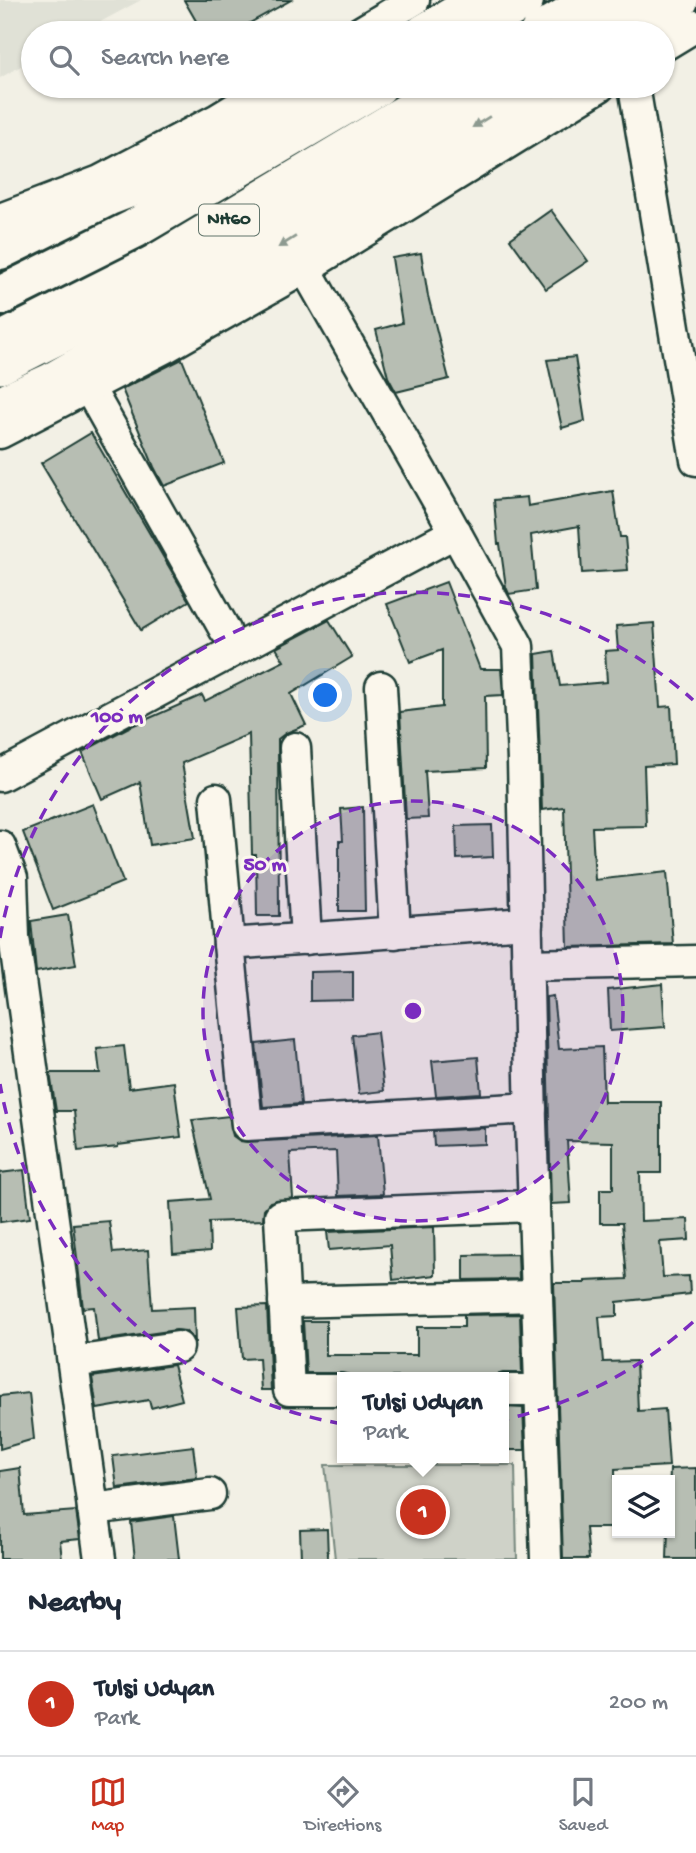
<!DOCTYPE html>
<style>
body{margin:0;font-family:"Gochi Hand",sans-serif;background:#f2f2f3;color:#1f2937}
.controls{position:absolute;right:21px;bottom:21px;display:grid;overflow:hidden;border-radius:0px;box-shadow:0 2px 5px #0004}
.controls button{width:63px;height:63px;display:grid;place-items:center;padding:0;border:0;border-bottom:2px solid #e0e1e3;background:#fff;color:#1f2937;font:35px sans-serif}
.you{position:absolute;left:326px;top:696px;width:24px;height:24px;margin:-18px;border:5px solid #fff;border-radius:50%;background:#1a73e8;box-shadow:0 0 0 10px #1a73e833}
.badge{display:grid;place-items:center;width:46px;height:46px;border-radius:50%;background:#c8321e;color:#fff;font-size:23px;font-weight:700}
.pin{position:absolute;translate:-50% -50%;border:4px solid #fff;box-shadow:0 2px 7px #0006}
.popup{position:absolute;left:337px;top:1372px;width:172px;height:91px;box-sizing:border-box;display:grid;place-content:center;border-radius:0px;background:#fff;filter:drop-shadow(0 2px 5px #0005);font-size:23px;white-space:nowrap;color:#747a83}
.popup b{font-size:26px;color:#1f2937}
.popup::after{content:'';position:absolute;left:50%;top:100%;margin-left:-14px;border:14px solid transparent;border-top-color:#fff}
.list{margin:0;padding:0;list-style:none}
h2{display:flex;justify-content:space-between;align-items:center;height:91px;margin:0;padding:0 28px;font-size:30px}
h2 small{font-size:23px;font-weight:400;color:#747a83}
.list li{display:grid;grid-template-columns:46px 1fr auto;gap:21px;align-items:center;box-sizing:border-box;height:105px;padding:0 28px;border-top:2px solid #e0e1e3}
.list b{display:block;font-size:26px;white-space:nowrap}
.list p{margin:0;font-size:23px;white-space:nowrap;color:#747a83}
.list em{font-size:23px;font-style:normal;color:#747a83}
.icon{flex:none;width:38px;height:38px;fill:none;stroke:currentColor;stroke-width:2;stroke-linecap:round;stroke-linejoin:round}
.map{position:relative;flex:none;width:696px;height:1559px;overflow:hidden}
.search{position:absolute;background:#fff;box-shadow:0 2px 5px #0004;left:21px;right:21px;top:21px;height:77px;display:flex;align-items:center;gap:18px;box-sizing:border-box;padding:0 24px;border-radius:38px;color:#747a83;font-size:26px}
.sheet{height:196px;background:#fff}
nav{display:flex;justify-content:space-around;align-items:center;box-sizing:border-box;height:98px;border-top:2px solid #e0e1e3;background:#fff;font-size:19px;color:#747a83}
nav a{display:grid;justify-items:center;gap:4px}
nav .on{color:#c8321e}
.map>svg:first-child{display:block}
.built{fill:#e0e1d6}
.green{fill:#cfd2c8;stroke:#77887e;stroke-width:2}
.building{fill:#b7beb3;stroke:#1f3d34;stroke-width:2}
.lines{fill:none;stroke-linecap:round;stroke-linejoin:round}
.minor-casing{stroke:#1f3d34;stroke-width:35}
.major-casing{stroke:#1f3d34;stroke-width:42}
.highway-casing{stroke:#1f3d34;stroke-width:44}
.minor{stroke:#fbf7ec;stroke-width:30}
.major{stroke:#fbf7ec;stroke-width:37}
.highway{stroke:#fbf7ec;stroke-width:38}
.oneway{fill:#8d9a90}
.ring{fill:none;stroke:#7b2cbf;stroke-width:3.5;stroke-dasharray:12 9}
.labels{text-anchor:middle;dominant-baseline:central;stroke-width:6;stroke-linejoin:round;paint-order:stroke}
.shield{fill:#fbf7ec;stroke:#61756b;stroke-width:2}
.shield-label{font-size:19px;font-weight:bold;fill:#1f3d34}
.centre{fill:#7b2cbf;stroke:#fbf7ec;stroke-width:3.5}
.ring-label{font-size:21px;text-anchor:middle;font-weight:bold;fill:#7b2cbf;stroke:#fbf7ec;stroke-width:6;stroke-linejoin:round;paint-order:stroke}
</style>
<div class="map">
<svg width="696" height="1559" viewBox="0 0 696 1559">
<rect width="100%" height="100%" fill="#f2f0e5"/>
<filter id="ink" filterUnits="userSpaceOnUse"><feTurbulence type="fractalNoise" baseFrequency=".0143" numOctaves="2"/><feDisplacementMap in="SourceGraphic" scale="14" xChannelSelector="R" yChannelSelector="G"/><feConvolveMatrix kernelMatrix="1 2 1 2 8 2 1 2 1" color-interpolation-filters="sRGB"/></filter>
<g filter="url(#ink)">
<!-- built -->
<path class="built" d="M0 0H141L80 33H33V59L0 78Z"/>
<!-- green -->
<path class="green" d="M325 1465H515L517 1559H335Z"/>
<!-- building -->
<g class="building">
<path d="M184 0H291L232 33H203Z"/>
<path d="M551 210 588 261 546 289 510 239Z"/>
<path d="M421 253 428 296 449 379 396 392 388 377 376 330 402 323 392 258Z"/>
<path d="M575 357 585 421 562 428 547 360Z"/>
<path d="M182 359 224 463 164 486 154 467 122 389Z"/>
<path d="M91 433 189 601 141 630 41 463Z"/>
<path d="M613 491 620 537H625L628 570 582 573 579 526 531 535 536 590 509 594 506 587 500 544H498L494 500 527 497 528 506Z"/>
<path d="M446 582 480 669H501L503 695 485 696 486 768 425 771 428 818 406 819 400 712 442 707V650L410 662 387 604Z"/>
<path d="M329 620 352 657 291 694 306 725 286 733 278 739 279 916H257L256 855H252L249 734 182 763 195 838 150 845 140 782 102 799 82 752 127 728 202 695 205 701 284 661 276 648Z"/>
<path d="M654 623 660 707 671 706 674 764 644 766 646 826 592 827 595 880 667 872 673 944 568 947 564 807 542 810 536 654 554 651 560 686 607 682 605 651 618 650 616 626Z"/>
<path d="M93 804 123 882 53 910 23 832Z"/>
<path d="M363 807 365 911H339V841H343L341 809Z"/>
<path d="M492 825 493 857 457 859 456 826Z"/>
<path d="M68 915 76 965 36 972 31 921Z"/>
<path d="M353 971V1000L310 1001V972Z"/>
<path d="M662 984 665 1027 610 1031 608 990Z"/>
<path d="M553 996 559 1049 602 1047 604 1102H661V1173H640L641 1221 688 1219 689 1240 660 1242 663 1277 689 1276 690 1294 617 1302V1316L599 1317 603 1362 636 1361 638 1411 665 1409 669 1466 615 1469 616 1528H586L589 1559H563L554 1283H585V1281L627 1279 622 1223H600V1189H613V1142L567 1141 571 1203 551 1204 546 997Z"/>
<path d="M377 1032 384 1091 359 1094 352 1035Z"/>
<path d="M295 1040 301 1104 263 1107 256 1044Z"/>
<path d="M124 1046 129 1088 174 1082 181 1137 118 1145V1147L78 1151 74 1111H56L50 1073H100L97 1049Z"/>
<path d="M478 1057 481 1093 436 1096 432 1061Z"/>
<path d="M229 1116 233 1136 240 1141 247 1142 378 1135 383 1194 338 1196 336 1151 290 1153 293 1198 270 1202 264 1209 263 1220 209 1222 210 1251 173 1254 170 1202 210 1199 192 1120Z"/>
<path d="M485 1128V1144L434 1146 433 1131Z"/>
<path d="M24 1170 30 1218 0 1222V1173Z"/>
<path d="M109 1221 113 1253 148 1250 152 1309 194 1307 195 1343 191 1336 185 1331 176 1330 98 1341 94 1307 83 1308 73 1224Z"/>
<path d="M434 1227 435 1275 393 1280 390 1245 329 1250 327 1232Z"/>
<path d="M518 1254 519 1279 464 1280V1255Z"/>
<path d="M267 1306 271 1390H261L259 1358 242 1359 238 1307Z"/>
<path d="M520 1314 522 1373H503L493 1377H353L342 1373H306L303 1321H326V1355H417V1327H464V1315Z"/>
<path d="M173 1365 182 1400 151 1408 149 1400 97 1409 92 1377Z"/>
<path d="M29 1393 34 1439 0 1449V1396Z"/>
<path d="M503 1407 523 1408 525 1450H503Z"/>
<path d="M193 1446 197 1478 117 1488 113 1456Z"/>
<path d="M20 1468 24 1515 76 1511 80 1539 60 1541 62 1559H0V1471Z"/>
<path d="M696 1468V1559H667L670 1469Z"/>
<path d="M174 1516 179 1559H135L131 1522Z"/>
<path d="M327 1529 328 1559H301L300 1530Z"/>
</g>
<g class="lines">
<defs>
<g id="minor">
<path d="M359 33 414 0"/>
<path d="M663 46 696 26"/>
<path d="M634 86 696 460"/>
<path d="M0 219 100 181 218 119 272 86"/>
<path d="M305 268 442 508 518 646 523 761 531 1122 546 1559"/>
<path d="M89 388 225 630"/>
<path d="M0 433 166 347 305 268 600 86"/>
<path d="M381 687 395 933"/>
<path d="M295 748 306 939"/>
<path d="M0 776 456 532"/>
<path d="M216 799 229 944"/>
<path d="M0 846 12 878 14 937 100 1559"/>
<path d="M527 923 229 944 247 1125 531 1108"/>
<path d="M528 965 696 961"/>
<path d="M284 1302 537 1296"/>
<path d="M73 1362 178 1347"/>
<path d="M342 1390H289L280 1216 534 1206"/>
<path d="M504 1390H540"/>
<path d="M93 1509 210 1494"/>
</g>
<g id="major">
<path d="M424 33 480 0"/>
<path d="M579 33 633 0"/>
<path d="M197 169 335 86"/>
<path d="M0 365 166 281 491 86"/>
</g>
<g id="highway">
<path d="M468 33 524 0"/>
<path d="M539 33 594 0"/>
<path d="M625 33 679 0"/>
<path d="M0 250 109 196 224 152"/>
<path d="M0 296 134 229 378 86"/>
<path d="M0 342 153 265 452 86"/>
<path d="M0 406 52 382 164 318 539 86"/>
</g>
</defs>
<!-- minor casing -->
<use href="#minor" class="minor-casing"/>
<!-- major casing -->
<use href="#major" class="major-casing"/>
<!-- highway casing -->
<use href="#highway" class="highway-casing"/>
<!-- minor -->
<use href="#minor" class="minor"/>
<!-- major -->
<use href="#major" class="major"/>
<!-- highway -->
<use href="#highway" class="highway"/>
</g>
<!-- one-way arrows -->
<defs><path id="oneway-solid" d="M-6-.8H1V-3.2L6.5 0L1 3.2V.8H-6Z" transform="scale(1.75)"/></defs>
<g class="oneway">
<use href="#oneway-solid" transform="translate(481 122) rotate(148)"/>
<use href="#oneway-solid" transform="translate(287 242) rotate(148)"/>
</g>
</g>
<!-- distance rings -->
<circle cx="413" cy="1011" r="210" fill="#7b2cbf" fill-opacity=".12"/>
<g class="ring">
<circle cx="413" cy="1011" r="210"/>
<path d="M693 1322A419 419 0 0 1 0 1084M0 938A419 419 0 0 1 693 700"/>
</g>
<g class="labels">
<!-- shield labels -->
<rect class="shield" x="199" y="204.5" width="60" height="31" rx="5"/>
<g class="shield-label">
<text x="229" y="220">NH60</text>
</g>
</g>
<circle cx="413" cy="1011" r="10" class="centre"/>
<g class="ring-label">
<text x="117" y="722">100 m</text>
<text x="265" y="870">50 m</text>
</g>
</svg>
<div class="controls">
<button><svg class="icon" aria-label="layers" viewBox="0 0 24 24"><path d="M12 4l9 5-9 5-9-5zM3 14l9 5 9-5"/></svg></button>
</div>
<div class="you"></div>
<div class="pin badge" style="left:423px;top:1512px">1</div>
<div class="popup"><b>Tulsi Udyan</b>Park</div>
<div class="search"><svg class="icon" aria-label="search" viewBox="0 0 24 24"><circle cx="10" cy="10" r="6"/><path d="M15 15l6 6"/></svg>Search here</div>
</div>
<section class="sheet">
<h2>Nearby<small></small></h2>
<ul class="list">
<li><span class="badge">1</span><div><b>Tulsi Udyan</b><p>Park</p></div><em>200 m</em></li>
</ul>
</section>
<nav>
<a class="on"><svg class="icon" aria-label="map" viewBox="0 0 24 24"><path d="M3 6l6-2 6 2 6-2v14l-6 2-6-2-6 2zM9 4v14M15 6v14"/></svg>Map</a>
<a><svg class="icon" aria-label="directions" viewBox="0 0 24 24"><path d="M12 3l9 9-9 9-9-9zM9 14v-3h6M13 9l2 2-2 2"/></svg>Directions</a>
<a><svg class="icon" aria-label="saved" viewBox="0 0 24 24"><path d="M7 4h10v16l-5-4-5 4z"/></svg>Saved</a>
</nav>
